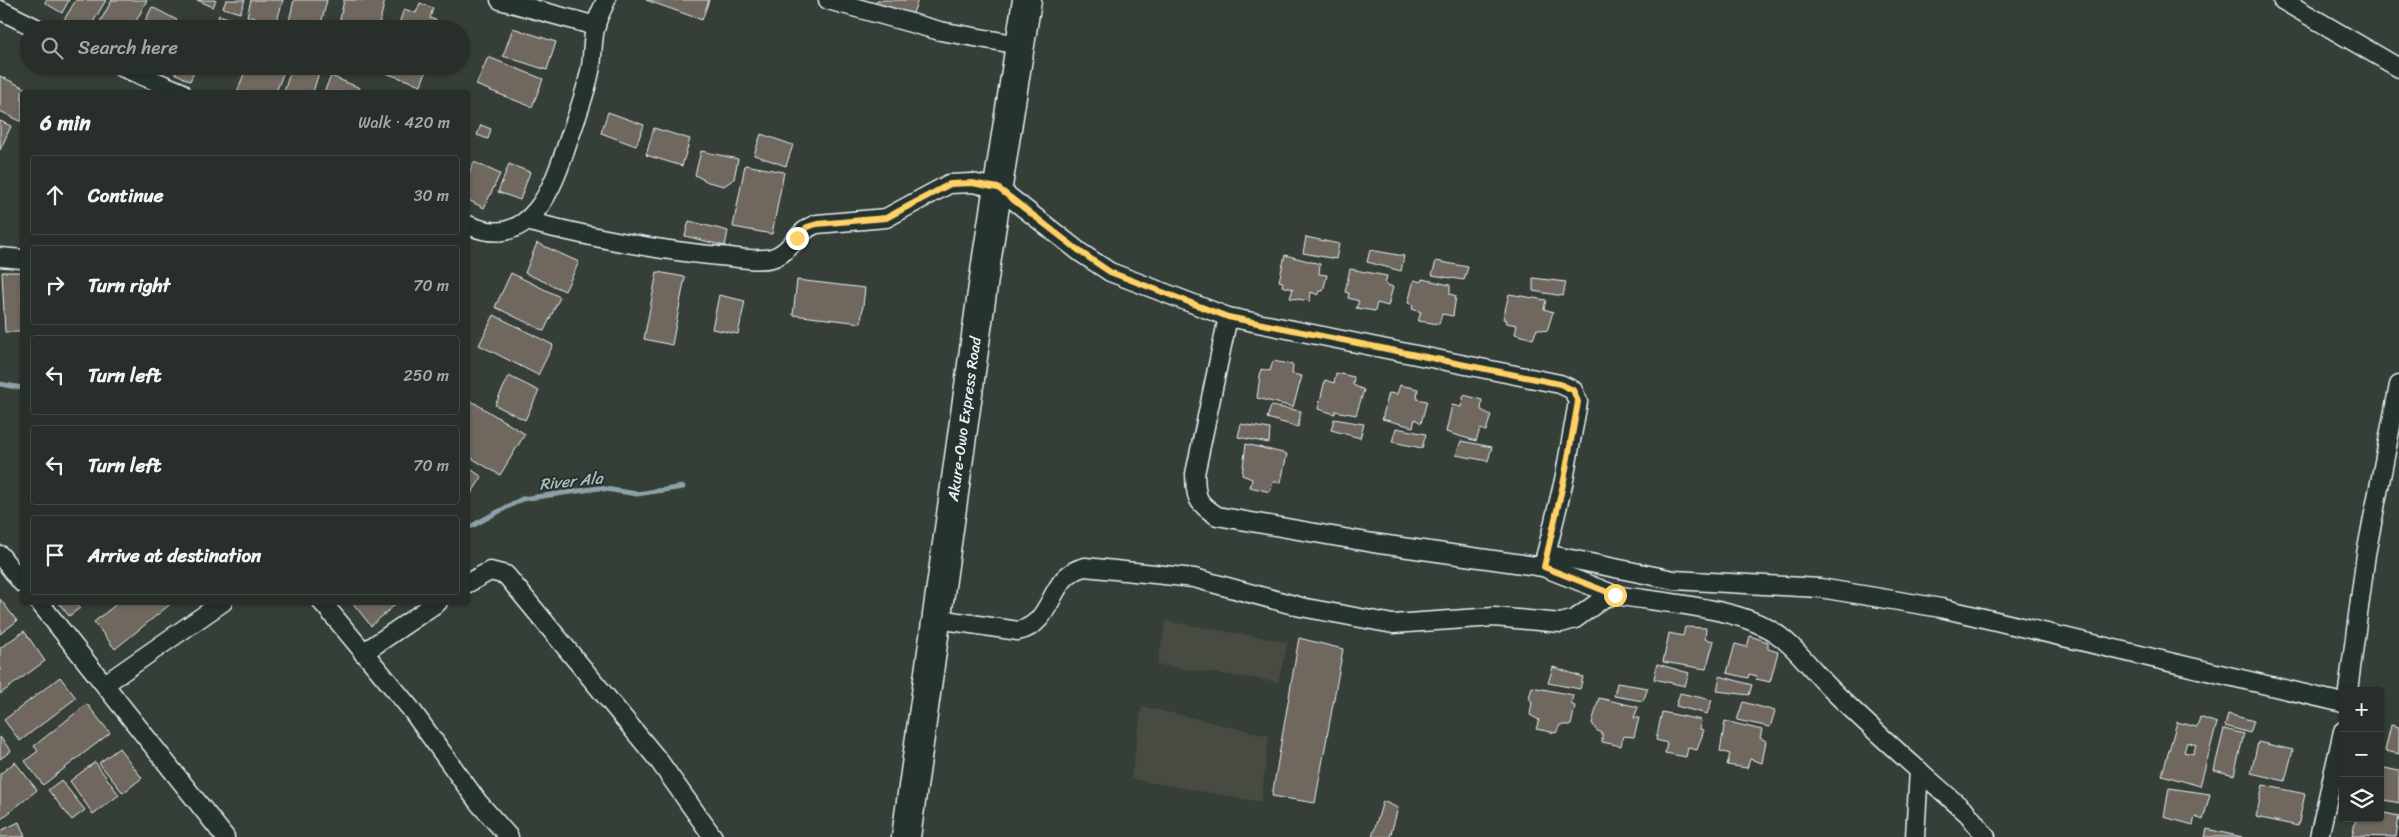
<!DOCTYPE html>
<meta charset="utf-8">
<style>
body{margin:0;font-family:Sriracha,sans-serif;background:#343a35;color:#f1f3f6}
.controls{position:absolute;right:15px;bottom:15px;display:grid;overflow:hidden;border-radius:5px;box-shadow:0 1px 4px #0004}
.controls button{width:45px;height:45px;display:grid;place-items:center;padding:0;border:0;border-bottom:1px solid #444a46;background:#282e29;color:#f1f3f6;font:25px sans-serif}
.stop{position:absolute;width:15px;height:15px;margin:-11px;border:4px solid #ffd166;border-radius:50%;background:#fff}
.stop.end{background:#ffd166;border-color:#fff;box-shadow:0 1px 5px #0008}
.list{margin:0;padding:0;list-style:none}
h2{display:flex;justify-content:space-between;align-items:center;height:65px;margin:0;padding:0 20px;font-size:21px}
h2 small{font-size:16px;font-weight:400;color:#a5a8a8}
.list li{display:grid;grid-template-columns:32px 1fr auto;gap:15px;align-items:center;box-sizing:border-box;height:80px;margin:0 10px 10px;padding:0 10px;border:1px solid #444a46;border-radius:5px}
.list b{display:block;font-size:19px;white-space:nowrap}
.list em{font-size:16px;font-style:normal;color:#a5a8a8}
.icon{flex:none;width:28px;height:28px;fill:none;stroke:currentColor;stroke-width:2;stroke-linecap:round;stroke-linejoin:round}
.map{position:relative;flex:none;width:2399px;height:837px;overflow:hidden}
.search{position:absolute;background:#282e29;box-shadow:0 1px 4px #0004;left:20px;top:20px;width:450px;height:55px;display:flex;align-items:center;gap:12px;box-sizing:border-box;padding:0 18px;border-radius:28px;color:#a5a8a8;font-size:19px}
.panel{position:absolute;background:#282e29;box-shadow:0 1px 4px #0004;left:20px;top:90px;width:450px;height:515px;border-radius:5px}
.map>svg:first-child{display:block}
.built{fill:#474b43}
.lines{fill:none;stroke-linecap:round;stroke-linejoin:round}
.stream{stroke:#8ca1a9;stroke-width:5}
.building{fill:#70685e;stroke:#e8f1f8;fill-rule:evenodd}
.minor-casing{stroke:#e8f1f8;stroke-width:21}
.trunk-casing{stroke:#e8f1f8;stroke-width:31}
.minor{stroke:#26332d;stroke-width:18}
.trunk{stroke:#26332d;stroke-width:28}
.route{stroke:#ffd166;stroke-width:6}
.labels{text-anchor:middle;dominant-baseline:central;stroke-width:4;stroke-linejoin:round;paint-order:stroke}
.street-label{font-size:15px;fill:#e8f1f8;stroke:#26332d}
.water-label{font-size:16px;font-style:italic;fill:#abbcc4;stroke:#26332d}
</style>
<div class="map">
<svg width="2399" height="837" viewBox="0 0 2399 837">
<rect width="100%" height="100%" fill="#353e37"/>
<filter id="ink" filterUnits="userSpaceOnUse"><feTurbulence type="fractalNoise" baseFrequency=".02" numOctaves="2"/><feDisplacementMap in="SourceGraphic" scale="10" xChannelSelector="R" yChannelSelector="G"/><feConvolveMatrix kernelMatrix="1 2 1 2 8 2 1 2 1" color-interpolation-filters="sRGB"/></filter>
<g filter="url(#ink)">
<!-- built -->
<g class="built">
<path d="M1166 621 1288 642 1278 682 1157 665Z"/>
<path d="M1142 706 1269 736 1261 802 1131 779Z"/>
</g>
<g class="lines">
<!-- stream -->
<g class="stream">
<path d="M0 384 22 388"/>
<path d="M468 528 522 499 599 488 637 494 683 487"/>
</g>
</g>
<!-- building -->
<g class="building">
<path d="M46 0H69L62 13 45 3Z"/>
<path d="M76 0H106L89 29H72L62 23Z"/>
<path d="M112 0H147L132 29H96Z"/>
<path d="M197 0H216L213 7Z"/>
<path d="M226 0H245L240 13 223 8Z"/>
<path d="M251 0H283L276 24 247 16Z"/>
<path d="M294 0H327L320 28 289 21Z"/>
<path d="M344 0H385L378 29H338Z"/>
<path d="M646 0H709L702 20Z"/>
<path d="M877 0H918L910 21 874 8Z"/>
<path d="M420 3 433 8 430 18 443 23 441 29H397L404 9 416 13Z"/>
<path d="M152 7 177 20 172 29H141Z"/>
<path d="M219 15 256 27 255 29H215Z"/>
<path d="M513 28 556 42 547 70 503 56Z"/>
<path d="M488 57 543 79 532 107 476 85Z"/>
<path d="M161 66H197L190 81Z"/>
<path d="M247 66H286L276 92H237Z"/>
<path d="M292 66H321L313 92H284Z"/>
<path d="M384 66H428L421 85 382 72Z"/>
<path d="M0 76 33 92H22V122L0 111Z"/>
<path d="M331 76 360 88 358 92H324Z"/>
<path d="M608 112 644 125 636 146 601 133Z"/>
<path d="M0 121 11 126 0 150Z"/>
<path d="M481 125 491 129 488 139 477 135Z"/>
<path d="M654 128 690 139 682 166 646 155Z"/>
<path d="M761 134 793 145 786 166 754 155Z"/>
<path d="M701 151 738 159 734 179 724 186 708 182 695 175Z"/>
<path d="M474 162 500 174 484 208 468 200V175Z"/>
<path d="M509 164 530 172 520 200 498 192Z"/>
<path d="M745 165 784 172 772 234 733 227Z"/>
<path d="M689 221 728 231 725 246 685 236Z"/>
<path d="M1306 237 1339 244 1336 259 1303 253Z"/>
<path d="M537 243 579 262 565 291 525 273Z"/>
<path d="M1370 250 1404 256 1401 271 1367 262Z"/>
<path d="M1285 255 1320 264 1319 274 1327 275 1323 291H1319L1318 295 1311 292 1310 301 1290 298 1293 289 1282 286 1283 282 1279 281Z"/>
<path d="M1436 261 1468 267 1464 280 1432 275Z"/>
<path d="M1350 269 1387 276 1385 284 1393 287 1388 306 1377 303 1375 311 1356 308 1359 301 1348 298 1349 293 1345 292Z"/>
<path d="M2 272H22V332H5Z"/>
<path d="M657 272 685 277 672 345 644 339Z"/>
<path d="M511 273 560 297 544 331 495 307Z"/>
<path d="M1533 278 1566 282 1563 296 1533 291Z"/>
<path d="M1422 279 1450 285V294L1456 296 1453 316 1442 314 1439 324 1418 321 1421 312 1412 309 1413 305 1408 303 1414 280 1421 282Z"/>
<path d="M797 280 865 288 861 323 793 315Z"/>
<path d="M1509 294 1546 300 1544 309 1553 312 1547 331 1537 329 1533 339 1515 334 1517 325 1506 323 1507 320 1503 319Z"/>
<path d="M719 295 745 301 738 334 712 329Z"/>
<path d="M494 315 553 345 538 375 479 345Z"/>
<path d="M1273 361 1293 365 1292 374 1302 376 1293 407 1257 398 1261 369 1270 371Z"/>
<path d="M1336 373 1354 377 1353 385 1364 390 1356 415 1335 411V414L1318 409 1325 380 1334 383Z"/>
<path d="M509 376 539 391 525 420 495 405Z"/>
<path d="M1400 385 1418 389 1417 399 1427 401 1421 423 1415 419 1413 427 1382 419 1389 393 1397 394Z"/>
<path d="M1464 395 1482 400 1481 410 1491 415 1486 431 1480 429 1476 441 1446 432 1452 405 1461 407Z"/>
<path d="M468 399 525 434 500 475 468 456Z"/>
<path d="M1271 406 1301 411 1298 427 1267 418Z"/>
<path d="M1334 419 1364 424 1360 438 1331 430Z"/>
<path d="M1241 424 1270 429 1269 443 1238 437Z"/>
<path d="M1396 428 1426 434 1422 448 1392 442Z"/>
<path d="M1461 441 1492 447 1488 461 1456 455Z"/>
<path d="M1246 444 1287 454 1281 482H1273L1270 492 1250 487 1252 479 1242 475Z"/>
<path d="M468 467 482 477 468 499Z"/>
<path d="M0 599 17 621 0 634Z"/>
<path d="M58 602H76L80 608 69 616Z"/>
<path d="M119 602H173L115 649 94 622Z"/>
<path d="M352 602H398L371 626Z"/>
<path d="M1685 627 1706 628 1705 639 1714 641 1706 669 1663 662 1669 633 1683 636Z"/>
<path d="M24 631 45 661 0 694V648Z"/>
<path d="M1750 636 1768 642V649L1778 652 1770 682 1756 679 1757 676 1749 674 1748 678 1727 673 1735 644 1747 647Z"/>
<path d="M1299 638 1343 649 1315 803 1272 796Z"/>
<path d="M1657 664 1689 673 1685 686 1654 679Z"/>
<path d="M1553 667 1583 677 1580 689 1548 683Z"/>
<path d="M1720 676 1752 685 1749 695 1717 691Z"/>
<path d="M60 677 76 698 20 741 4 720Z"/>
<path d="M1617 683 1648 688 1643 701 1614 696Z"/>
<path d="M1532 687 1573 695 1571 704 1575 706 1571 725H1560L1556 733 1536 729 1539 720 1530 715 1532 702 1529 698Z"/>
<path d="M1680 693 1712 700 1707 714 1676 706Z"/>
<path d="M1599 698 1638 707 1634 718H1639L1634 737 1623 736 1621 746 1602 742V733L1596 730 1592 723Z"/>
<path d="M1743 702 1775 711 1770 727 1737 720Z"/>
<path d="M87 704 110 733 43 785 25 761 38 751 34 746Z"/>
<path d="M1662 712 1701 720 1700 729 1704 730 1697 750 1688 748 1686 757 1665 753 1667 743 1656 740Z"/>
<path d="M2228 714 2254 721 2250 733 2225 726Z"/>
<path d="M2200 717 2217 723 2200 786 2162 775 2177 722 2197 727ZM2187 742 2196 745 2193 754 2184 752Z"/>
<path d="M1725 721 1762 730 1760 738 1766 741 1762 763 1750 759 1747 768 1727 765 1730 754 1720 751Z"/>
<path d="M2391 725 2399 727V754L2385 751Z"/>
<path d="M2224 729 2244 734 2234 775 2214 770Z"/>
<path d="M0 737 11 751 0 759Z"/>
<path d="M2258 742 2293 750 2285 781 2251 773Z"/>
<path d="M119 748 142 778 123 793 99 763Z"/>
<path d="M15 762 37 790 0 820V774Z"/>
<path d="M95 762 119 795 93 814 70 781Z"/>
<path d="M2380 767 2399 771V803L2380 799Z"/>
<path d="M61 780 85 810 72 820 48 790Z"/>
<path d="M2263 785 2305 794 2298 826 2256 817Z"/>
<path d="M2169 788 2210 794 2203 820 2195 817 2193 825 2164 817Z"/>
<path d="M1383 801 1398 808 1390 837H1372Z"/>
<path d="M2380 812 2399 816 2396 837 2352 836 2356 818H2380Z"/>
<path d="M19 822 25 837H0V831Z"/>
<path d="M2207 829 2242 837H2205Z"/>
</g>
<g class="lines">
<defs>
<g id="minor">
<path d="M500 0 596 26"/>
<path d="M828 0 940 31 1020 45"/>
<path d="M2282 0 2399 68"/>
<path d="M0 10 38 29"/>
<path d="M119 66 181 92"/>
<path d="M526 221C590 237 653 250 719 256 736 257 756 262 772 258 791 253 797 230 817 224L886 218 949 184 972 183 998 188 1081 253 1110 272 1228 317 1560 384 1573 390 1578 402 1564 480 1543 567"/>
<path d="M468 225C533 253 554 184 570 136 578 113 587 90 591 66 593 53 592 38 596 25 598 16 603 8 606 0"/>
<path d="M0 257 22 259"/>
<path d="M1228 317 1195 474C1196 498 1196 502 1217 516L1373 543 1543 567 1615 595"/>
<path d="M1546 554 1674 580 1820 588 1941 608 2343 703"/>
<path d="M0 555 22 583"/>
<path d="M468 583 490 571 506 575 659 761 713 837"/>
<path d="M39 602 225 837"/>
<path d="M322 602 410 708 478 802 509 837"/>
<path d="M938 619 1018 631C1056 623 1047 575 1085 567L1194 578 1301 607 1393 624 1494 617 1561 623 1575 619 1604 598 1615 595C1658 602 1729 607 1767 628 1792 641 1810 668 1830 688 1874 732 1922 773 1968 814L1986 837"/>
<path d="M363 653 438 602"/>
<path d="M105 684 223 602"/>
<path d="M2348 691 2366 554 2399 385"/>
<path d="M1915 837 1919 770"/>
<path d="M2319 837 2343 731"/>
</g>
<g id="trunk">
<path id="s1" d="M906 837 987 257 1027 0"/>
</g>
</defs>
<!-- minor casing -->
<use href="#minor" class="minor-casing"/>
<!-- trunk casing -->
<use href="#trunk" class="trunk-casing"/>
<!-- minor -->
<use href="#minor" class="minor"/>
<!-- trunk -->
<use href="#trunk" class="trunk"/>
</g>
</g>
<g class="lines" filter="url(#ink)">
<!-- route -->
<path class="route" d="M797 238 807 227 817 224 886 218 950 184 972 183 998 188 1082 253 1110 272 1228 317 1560 384 1573 390 1578 402 1564 480 1544 567 1615 595"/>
</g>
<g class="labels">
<!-- street labels -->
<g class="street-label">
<text stroke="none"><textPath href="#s1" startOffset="422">Akure-Owo Express Road</textPath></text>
</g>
<!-- water labels -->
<g class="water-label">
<text transform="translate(571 481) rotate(-6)">River Ala</text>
</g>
</g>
</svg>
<div class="controls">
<button>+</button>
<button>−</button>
<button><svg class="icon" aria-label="layers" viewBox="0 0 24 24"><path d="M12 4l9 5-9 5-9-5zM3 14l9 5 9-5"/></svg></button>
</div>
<div class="stop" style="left:1615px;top:595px"></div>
<div class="stop end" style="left:797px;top:238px"></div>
<div class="search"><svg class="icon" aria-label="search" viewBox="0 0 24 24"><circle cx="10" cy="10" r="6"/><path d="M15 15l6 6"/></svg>Search here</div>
<section class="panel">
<h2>6 min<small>Walk · 420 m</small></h2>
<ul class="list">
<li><svg class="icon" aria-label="ahead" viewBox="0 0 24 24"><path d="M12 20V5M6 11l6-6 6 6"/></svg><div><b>Continue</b></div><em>30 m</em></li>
<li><svg class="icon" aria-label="right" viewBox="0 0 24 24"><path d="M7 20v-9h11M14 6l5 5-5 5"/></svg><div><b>Turn right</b></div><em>70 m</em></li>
<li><svg class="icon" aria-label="left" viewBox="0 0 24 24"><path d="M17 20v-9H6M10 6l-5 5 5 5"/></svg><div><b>Turn left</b></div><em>250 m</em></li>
<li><svg class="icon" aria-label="left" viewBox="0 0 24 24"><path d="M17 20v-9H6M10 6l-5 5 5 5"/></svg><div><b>Turn left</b></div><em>70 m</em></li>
<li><svg class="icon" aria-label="arrive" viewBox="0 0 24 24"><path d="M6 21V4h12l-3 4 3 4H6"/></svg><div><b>Arrive at destination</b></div></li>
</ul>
</section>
</div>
